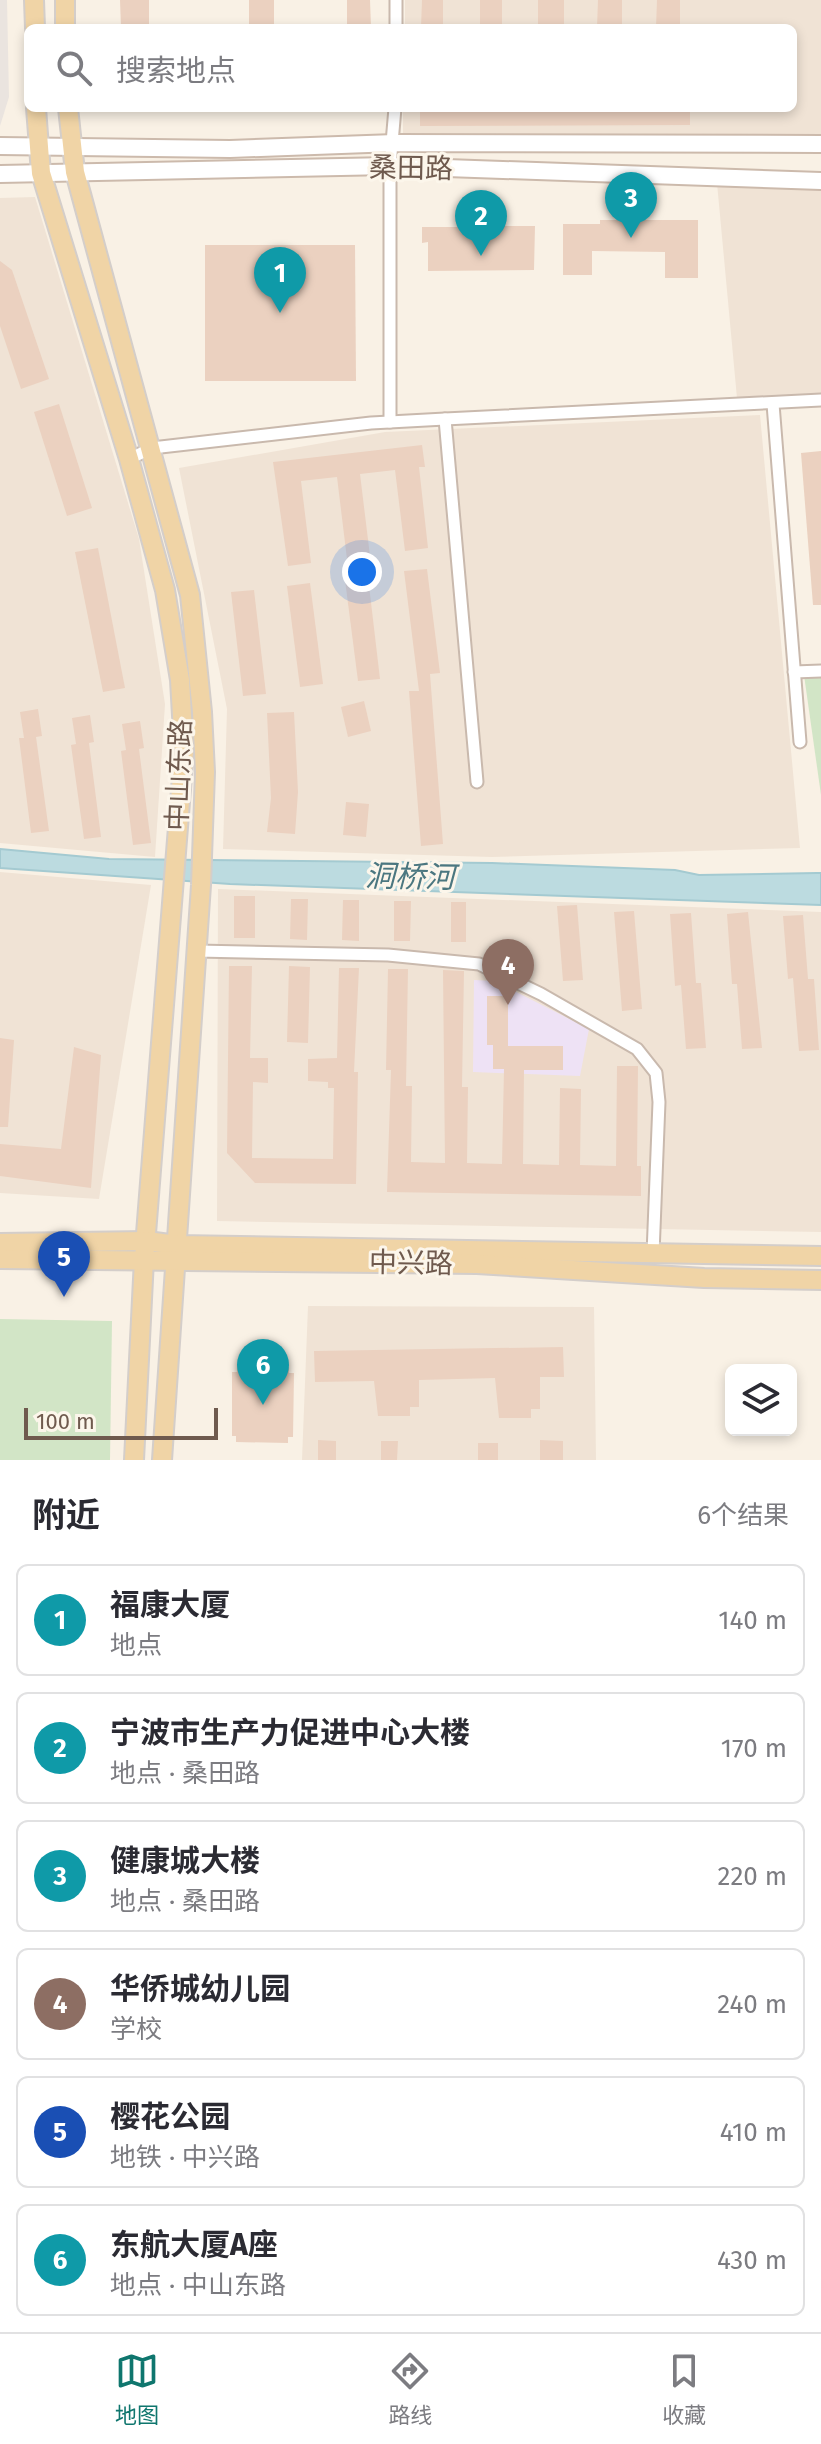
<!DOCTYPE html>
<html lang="zh">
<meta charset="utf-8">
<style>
body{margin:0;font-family:"Fira Sans","Noto Sans SC",sans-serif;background:#f2f2f3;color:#2b2b33}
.controls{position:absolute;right:24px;bottom:24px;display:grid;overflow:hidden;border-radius:12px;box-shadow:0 4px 12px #0003}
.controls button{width:72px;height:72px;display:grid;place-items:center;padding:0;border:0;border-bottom:2px solid #e1e1e2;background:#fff;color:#2b2b33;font:40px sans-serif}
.scale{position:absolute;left:24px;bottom:20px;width:194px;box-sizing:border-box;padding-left:8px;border:4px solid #6f5a4e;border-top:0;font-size:22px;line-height:28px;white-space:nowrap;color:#6f5a4e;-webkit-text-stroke:6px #fcf6eb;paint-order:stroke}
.you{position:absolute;left:362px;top:572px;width:28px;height:28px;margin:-20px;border:6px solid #fff;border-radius:50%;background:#1a73e8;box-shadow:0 0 0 12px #1a73e833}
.badge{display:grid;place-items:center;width:52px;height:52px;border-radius:50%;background:#0f766e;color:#fff;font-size:26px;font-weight:700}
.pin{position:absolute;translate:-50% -66px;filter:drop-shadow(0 2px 4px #0008)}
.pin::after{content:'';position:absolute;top:42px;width:28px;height:24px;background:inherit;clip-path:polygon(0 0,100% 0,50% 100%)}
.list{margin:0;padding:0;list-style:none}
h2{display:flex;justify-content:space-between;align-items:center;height:104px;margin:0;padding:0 32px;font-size:34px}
h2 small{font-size:26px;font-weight:400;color:#7c7c81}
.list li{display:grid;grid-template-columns:52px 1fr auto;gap:24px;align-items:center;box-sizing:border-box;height:112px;margin:0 16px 16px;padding:0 16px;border:2px solid #e1e1e2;border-radius:12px}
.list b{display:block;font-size:30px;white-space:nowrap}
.list p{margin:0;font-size:26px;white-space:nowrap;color:#7c7c81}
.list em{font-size:26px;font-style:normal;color:#7c7c81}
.icon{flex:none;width:44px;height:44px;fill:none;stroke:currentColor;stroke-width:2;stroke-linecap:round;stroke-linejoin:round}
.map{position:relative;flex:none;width:821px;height:1460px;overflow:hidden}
.search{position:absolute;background:#fff;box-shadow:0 4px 12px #0003;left:24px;right:24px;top:24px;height:88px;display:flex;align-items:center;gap:20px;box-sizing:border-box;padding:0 28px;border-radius:12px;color:#7c7c81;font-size:30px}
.sheet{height:872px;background:#fff}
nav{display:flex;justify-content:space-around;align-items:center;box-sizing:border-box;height:112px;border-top:2px solid #e1e1e2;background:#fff;font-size:22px;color:#7c7c81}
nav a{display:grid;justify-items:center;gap:4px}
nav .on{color:#0f766e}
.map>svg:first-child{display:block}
.residential{fill:#f0e3d5}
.industrial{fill:#eae4df}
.education{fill:#eee2f5}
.green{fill:#d2e5c6}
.water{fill:#bcdbe0;stroke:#a4cad1;stroke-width:2}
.building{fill:#ebd1c0}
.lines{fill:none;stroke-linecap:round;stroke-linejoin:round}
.minor-casing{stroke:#c9b9ad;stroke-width:15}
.secondary-casing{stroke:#ccbaac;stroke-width:20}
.primary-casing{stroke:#d4ceca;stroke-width:22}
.minor{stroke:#fff;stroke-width:11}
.secondary{stroke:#fff;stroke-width:16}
.primary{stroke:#f0d4a6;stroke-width:18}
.labels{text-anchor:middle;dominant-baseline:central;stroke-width:6;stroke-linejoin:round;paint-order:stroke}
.street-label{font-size:28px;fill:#6f5a4e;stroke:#fcf6eb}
.water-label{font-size:30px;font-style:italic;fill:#4b7780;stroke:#fcf6eb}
</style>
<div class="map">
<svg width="821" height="1460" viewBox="0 0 821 1460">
<rect width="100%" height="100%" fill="#f9f1e5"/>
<!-- residential -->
<g class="residential">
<path d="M405 0H821V137L403 133V108H793V28H405Z"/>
<path d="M717 183 821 188V393L737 398Z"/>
<path d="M35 197 139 539 165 704 155 857 0 843V198Z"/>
<path d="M760 415 800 848 492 857 223 849 227 709 179 468 385 432Z"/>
<path d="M0 872 151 885 99 1199 0 1193Z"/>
<path d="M218 889 821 912V1232L217 1221Z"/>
<path d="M308 1306 594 1307 596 1460H302Z"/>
</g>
<!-- industrial -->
<path class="industrial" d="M0 0H7L9 97 0 126Z"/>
<!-- education -->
<path class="education" d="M474 980 495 981 589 1029 580 1076 473 1072Z"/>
<!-- green -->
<g class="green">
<path d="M804 675H821V795Z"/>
<path d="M0 1319 112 1321 110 1460H0Z"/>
</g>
<!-- water -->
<path class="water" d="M0 849 109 859 492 863 675 870 699 875 817 873H821V905L230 884 0 868Z"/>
<!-- building -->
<g class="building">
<path d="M120 0H149V28H121Z"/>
<rect x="249" y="0" width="25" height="28"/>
<path d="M347 0H370L371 28H347Z"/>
<path d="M422 0H443V28H421Z"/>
<rect x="480" y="0" width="22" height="28"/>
<rect x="538" y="0" width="26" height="28"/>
<path d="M598 0H622V28H597Z"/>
<path d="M657 0H680V28H656Z"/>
<path d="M420 108H690V125L420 126Z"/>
<path d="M600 220H698V278H665V252L592 251V275H563V224H600Z"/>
<path d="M474 221H486L496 226H535L534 270 428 271V242L422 243V227H464Z"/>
<path d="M205 245H355L356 381H205Z"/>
<path d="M0 261 12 270 49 379 21 389 0 326Z"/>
<path d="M59 404 92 508 67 516 34 412Z"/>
<path d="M422 445 425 467H419L428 548 405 551 395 470 360 474 370 556 347 559 337 477 301 481 311 563 288 566 273 462Z"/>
<path d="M821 451V605H813L801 453Z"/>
<path d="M98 548 125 688 103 692 75 552Z"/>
<path d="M427 569 440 673 430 674 443 844 421 846 409 691H419L404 571Z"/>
<path d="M368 577 380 679 358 681 345 580Z"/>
<path d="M310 583 323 684 300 687 287 586Z"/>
<path d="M254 590 266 694 243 696 231 592Z"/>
<path d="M364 701 371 731 348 737 341 707Z"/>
<path d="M38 709 42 736 36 737 49 831 31 833 19 738H24L20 712Z"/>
<path d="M294 712 298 792 295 834 267 832 271 798 267 713Z"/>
<path d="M90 715 94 742 89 743 101 837 84 839 71 745 76 744 72 718Z"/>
<path d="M140 721 144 748 139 749 151 843 133 845 121 751 126 750 122 724Z"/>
<path d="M346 802 369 804 366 837 343 835Z"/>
<rect x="234" y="896" width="21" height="42"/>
<path d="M291 899H308L307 940 290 939Z"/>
<path d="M343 900H359V941L342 940Z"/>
<path d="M394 901H411L410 941H394Z"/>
<rect x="451" y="902" width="15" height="40"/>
<path d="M577 905 583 980 563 981 557 906Z"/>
<path d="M634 911 642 1009 622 1011 614 912Z"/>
<path d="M748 912 762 1048 742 1049 737 984H732L727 914Z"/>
<path d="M691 913 696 983H701L706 1048 686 1049 681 985 675 986 670 914Z"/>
<path d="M803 915 808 979H814L819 1050 799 1051 793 978 788 979 783 916Z"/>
<path d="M229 966H252L250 1058H268V1083L253 1082 252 1158 333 1159 334 1088H328V1082L308 1081V1059L337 1058 339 968H359L354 1072H358L356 1184 255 1183 227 1153Z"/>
<path d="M289 966 310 967 308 1043 287 1042Z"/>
<path d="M388 969H408L406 1086H412L411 1162 445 1163 443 970 464 971 462 1087H468L467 1163 502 1164 504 1069H493V1045H487V996H508V1046H563V1070H524L523 1164 559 1165 560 1088 581 1089 580 1165 616 1166 617 1066H638L637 1166H641V1196L387 1192 391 1070H386Z"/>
<path d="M0 1038 14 1040 8 1127H0Z"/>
<path d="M74 1047 101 1055 91 1188 0 1176V1144L61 1149Z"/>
<path d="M563 1347 564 1377H540V1409H531V1418H499L495 1378 419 1380V1407H410V1416H378L374 1381 315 1382 314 1351Z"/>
<path d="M237 1366 289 1367V1373H294L293 1437H288V1443L236 1442V1436H232V1372H237Z"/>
<path d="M318 1440 336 1441V1460H318Z"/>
<path d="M540 1440 563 1441V1460H540Z"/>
<path d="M381 1441H398L397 1460H381Z"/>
<rect x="478" y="1443" width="20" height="17"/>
</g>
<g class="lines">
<defs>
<g id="minor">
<path d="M396 28V0"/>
<path d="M773 404 800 742"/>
<path d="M390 422V166L395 108"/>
<path d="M129 459 152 448 371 423 445 419"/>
<path d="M794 672 821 671"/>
<path d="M477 782 445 419 821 400"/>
<path d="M197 951 388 955 479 964 541 994 637 1049 656 1073 659 1102 653 1254"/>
</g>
<g id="secondary">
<path d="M0 146 230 149 395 143 821 144"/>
<path d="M0 174 390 166 821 181"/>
</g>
<g id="primary">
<path d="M34 0 35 28"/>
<path d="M65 0V28"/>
<path d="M36 108 41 173 129 459 165 590 180 680 184 751 144 1259 134 1460"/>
<path d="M68 108 75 172 190 595 202 712 205 772 201 885 162 1460"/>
<path d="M0 1243 147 1241 177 1245 821 1256"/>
<path d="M0 1259 477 1264 704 1278 821 1280"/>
</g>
</defs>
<!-- minor casing -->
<use href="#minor" class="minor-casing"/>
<!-- secondary casing -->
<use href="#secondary" class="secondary-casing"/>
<!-- primary casing -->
<use href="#primary" class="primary-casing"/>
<!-- minor -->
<use href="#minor" class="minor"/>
<!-- secondary -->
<use href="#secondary" class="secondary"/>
<!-- primary -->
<use href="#primary" class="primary"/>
</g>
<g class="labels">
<!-- street labels -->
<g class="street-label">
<text transform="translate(411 168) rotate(1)">桑田路</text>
<text transform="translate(179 775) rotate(-88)">中山东路</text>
<text transform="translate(411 1263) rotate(1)">中兴路</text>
</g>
<!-- water labels -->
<g class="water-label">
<text transform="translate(410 877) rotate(1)">洞桥河</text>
</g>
</g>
</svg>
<div class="controls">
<button><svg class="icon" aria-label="layers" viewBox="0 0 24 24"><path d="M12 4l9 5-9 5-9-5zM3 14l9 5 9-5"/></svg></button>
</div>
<div class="scale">100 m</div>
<div class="you"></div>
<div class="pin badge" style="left:280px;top:313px;background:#0f9aa8">1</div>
<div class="pin badge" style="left:481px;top:256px;background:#0f9aa8">2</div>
<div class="pin badge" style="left:631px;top:238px;background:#0f9aa8">3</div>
<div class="pin badge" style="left:508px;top:1005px;background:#8d6e63">4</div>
<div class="pin badge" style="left:64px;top:1297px;background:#1a4fb4">5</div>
<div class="pin badge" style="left:263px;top:1405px;background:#0f9aa8">6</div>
<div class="search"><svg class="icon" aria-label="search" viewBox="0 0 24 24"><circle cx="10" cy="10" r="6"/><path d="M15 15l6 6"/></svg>搜索地点</div>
</div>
<section class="sheet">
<h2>附近<small>6个结果</small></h2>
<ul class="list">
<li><span class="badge" style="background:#0f9aa8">1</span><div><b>福康大厦</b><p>地点</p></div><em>140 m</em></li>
<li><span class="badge" style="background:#0f9aa8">2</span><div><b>宁波市生产力促进中心大楼</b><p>地点 · 桑田路</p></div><em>170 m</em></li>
<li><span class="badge" style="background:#0f9aa8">3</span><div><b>健康城大楼</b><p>地点 · 桑田路</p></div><em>220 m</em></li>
<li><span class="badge" style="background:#8d6e63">4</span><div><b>华侨城幼儿园</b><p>学校</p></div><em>240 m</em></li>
<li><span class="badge" style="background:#1a4fb4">5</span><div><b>樱花公园</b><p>地铁 · 中兴路</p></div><em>410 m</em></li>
<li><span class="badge" style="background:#0f9aa8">6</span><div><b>东航大厦A座</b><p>地点 · 中山东路</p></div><em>430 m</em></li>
</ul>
</section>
<nav>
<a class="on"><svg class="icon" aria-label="map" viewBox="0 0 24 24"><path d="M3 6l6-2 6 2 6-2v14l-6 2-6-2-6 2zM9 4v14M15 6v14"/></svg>地图</a>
<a><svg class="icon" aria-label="directions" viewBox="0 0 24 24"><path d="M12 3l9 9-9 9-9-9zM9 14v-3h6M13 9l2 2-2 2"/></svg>路线</a>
<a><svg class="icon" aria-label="saved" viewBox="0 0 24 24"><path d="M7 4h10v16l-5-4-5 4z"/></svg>收藏</a>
</nav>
